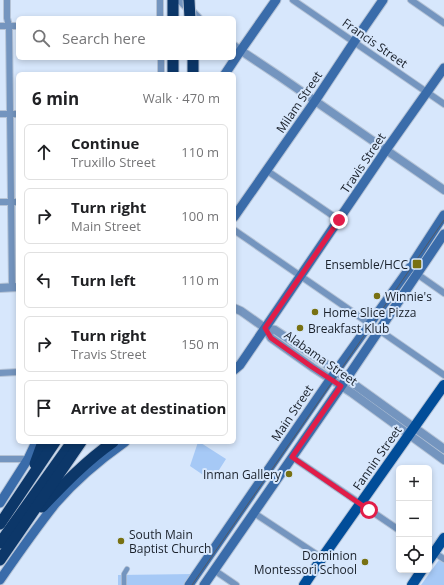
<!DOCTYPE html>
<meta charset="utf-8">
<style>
body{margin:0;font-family:"Open Sans",sans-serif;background:#f6f6f6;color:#202124}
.controls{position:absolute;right:12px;bottom:12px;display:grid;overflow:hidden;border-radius:6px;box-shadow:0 2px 6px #0003}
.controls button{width:36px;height:36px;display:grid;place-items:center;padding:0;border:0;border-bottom:1px solid #e0e0e0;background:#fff;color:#202124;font:20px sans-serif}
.stop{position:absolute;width:12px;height:12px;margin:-9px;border:3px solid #e11d48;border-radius:50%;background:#fff}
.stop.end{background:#e11d48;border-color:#fff;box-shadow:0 1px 4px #0008}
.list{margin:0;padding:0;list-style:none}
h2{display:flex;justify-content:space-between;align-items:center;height:52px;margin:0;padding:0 16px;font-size:17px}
h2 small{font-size:13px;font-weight:400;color:#757577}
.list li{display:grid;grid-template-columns:26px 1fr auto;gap:12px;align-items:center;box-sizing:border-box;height:56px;margin:0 8px 8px;padding:0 8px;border:1px solid #e0e0e0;border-radius:6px}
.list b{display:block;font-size:15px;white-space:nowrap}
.list p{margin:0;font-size:13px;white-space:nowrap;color:#757577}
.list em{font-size:13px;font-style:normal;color:#757577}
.icon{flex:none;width:22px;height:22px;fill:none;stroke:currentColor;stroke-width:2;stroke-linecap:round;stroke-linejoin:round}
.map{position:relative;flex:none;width:444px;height:585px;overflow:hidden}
.search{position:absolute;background:#fff;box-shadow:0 2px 6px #0003;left:16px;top:16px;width:220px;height:44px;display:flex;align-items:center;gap:10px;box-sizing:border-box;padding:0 14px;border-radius:6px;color:#757577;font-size:15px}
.panel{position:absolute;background:#fff;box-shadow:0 2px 6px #0003;left:16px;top:72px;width:220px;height:372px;border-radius:6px}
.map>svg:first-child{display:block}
.green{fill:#a6c9f6}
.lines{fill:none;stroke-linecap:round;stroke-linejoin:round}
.pedestrian-casing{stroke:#b5c3d6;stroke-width:6}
.minor-casing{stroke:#b5c3d6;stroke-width:8}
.tertiary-casing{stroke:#b5c3d6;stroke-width:10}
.secondary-casing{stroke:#b5c3d6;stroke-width:11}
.primary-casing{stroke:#b5c3d6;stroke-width:12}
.motorway-casing{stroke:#b5c3d6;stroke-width:13}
.pedestrian{stroke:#7495bf;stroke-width:4.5}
.minor{stroke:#7495bf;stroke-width:6}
.tertiary{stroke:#7495bf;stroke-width:8}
.secondary{stroke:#3a6caa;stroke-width:9}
.primary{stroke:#014d99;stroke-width:10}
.motorway{stroke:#0c3769;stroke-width:11}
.tram{stroke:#515a68;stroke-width:1}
.motorway-bridge-casing{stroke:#b5c3d6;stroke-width:13;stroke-linecap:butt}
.motorway-bridge{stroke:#0c3769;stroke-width:11}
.route{stroke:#e11d48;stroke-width:5}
.poi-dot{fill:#787112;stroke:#d7e7fc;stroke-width:1.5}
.labels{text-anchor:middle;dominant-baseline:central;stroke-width:4;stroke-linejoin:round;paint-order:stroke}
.street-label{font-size:12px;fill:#1a212b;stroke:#d7e7fc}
.poi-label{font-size:12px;fill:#1a212b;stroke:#d7e7fc;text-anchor:start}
</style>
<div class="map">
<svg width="444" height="585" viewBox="0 0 444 585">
<rect width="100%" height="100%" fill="#d7e7fc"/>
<!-- green -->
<g class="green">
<path d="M198 442H201V443L226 459 212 481 190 466Z"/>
<path d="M439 560 444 563V585H421Z"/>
<path d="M195 574 186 585H118V575Z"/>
</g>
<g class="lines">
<defs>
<path id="pedestrian" d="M124 585V574L127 569"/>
<g id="minor">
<path d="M7 0V18L9 26 12 287"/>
<path d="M160 0V18"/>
<path d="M293 0 444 104"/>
<path d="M411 0 444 23"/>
<path d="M0 26H18"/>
<path d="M161 58V74"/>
<path d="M0 114H18"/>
<path d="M266 170 339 220"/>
<path d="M0 202H18"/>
<path d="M234 230 370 324"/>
<path d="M417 274 444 293"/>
<path d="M379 330 444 375"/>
<path d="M0 373 18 372"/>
<path d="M292 457 399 530"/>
<path d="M0 459H28"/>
<path d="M254 513 322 558"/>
<path d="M429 549 444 559"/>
<path d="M214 570 236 585"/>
</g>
<g id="tertiary">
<path d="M180 0 198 18"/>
<path d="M234 46 279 76 444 190"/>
<path d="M0 288 18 287"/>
<path d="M234 308 241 311 265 328 275 330 323 362 444 449"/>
<path d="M265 328 271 338 312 367 352 393 444 460"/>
</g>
<g id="secondary">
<path d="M225 74 241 50 276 0"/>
<path d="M234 217 315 101 354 42 383 0"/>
<path d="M234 370 240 365 386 150 444 68"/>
<path d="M0 503 28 459 36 442"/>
<path d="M0 580C18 554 36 528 56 503 75 481 101 459 125 442"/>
<path d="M189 585 336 371 409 269 444 215"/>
<path d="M204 585 347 378 444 234"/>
</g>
<g id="primary">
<path d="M429 560 444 538"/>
<path d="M304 585 322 558 444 385"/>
<path d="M412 585 422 570"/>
</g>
<g id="motorway">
<path d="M173 18V0"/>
<path d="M173 58V74"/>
<path d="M193 58V74"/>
<path d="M35 464 43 442"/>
<path d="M42 507C64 484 86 461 113 442"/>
<path d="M0 524 55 442"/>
<path d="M0 543 72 442"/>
<path d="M0 560 81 442"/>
</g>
</defs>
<!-- pedestrian casing -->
<use href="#pedestrian" class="pedestrian-casing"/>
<!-- minor casing -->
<use href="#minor" class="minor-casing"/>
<!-- tertiary casing -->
<use href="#tertiary" class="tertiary-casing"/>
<!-- secondary casing -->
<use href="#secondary" class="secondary-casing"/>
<!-- primary casing -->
<use href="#primary" class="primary-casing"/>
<!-- motorway casing -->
<use href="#motorway" class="motorway-casing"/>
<!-- pedestrian -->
<use href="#pedestrian" class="pedestrian"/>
<!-- minor -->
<use href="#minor" class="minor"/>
<!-- tertiary -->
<use href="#tertiary" class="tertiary"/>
<!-- secondary -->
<use href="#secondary" class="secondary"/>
<!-- primary -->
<use href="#primary" class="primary"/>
<!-- motorway -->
<use href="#motorway" class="motorway"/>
<!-- tram -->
<path class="tram" d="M192 585 444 220"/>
<defs>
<path id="motorway-bridge" d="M189 0 190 18"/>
</defs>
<!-- motorway-bridge casing -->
<use href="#motorway-bridge" class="motorway-bridge-casing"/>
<!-- motorway-bridge -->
<use href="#motorway-bridge" class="motorway-bridge"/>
</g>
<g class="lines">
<!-- route -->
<path class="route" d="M339 220 265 328 271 338 312 367 341 386 292 457 369 510"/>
</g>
<!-- markers -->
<g class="poi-dot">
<rect x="412" y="259" width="10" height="10" rx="2"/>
<circle cx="377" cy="296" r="4"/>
<circle cx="315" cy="312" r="4"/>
<circle cx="300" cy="328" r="4"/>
<circle cx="289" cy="474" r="4"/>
<circle cx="121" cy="541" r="4"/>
<circle cx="365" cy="562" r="4"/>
</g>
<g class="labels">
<!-- street labels -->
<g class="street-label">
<text transform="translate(375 43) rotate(35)">Francis Street</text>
<text transform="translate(299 102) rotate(-56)">Milam Street</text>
<text transform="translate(363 163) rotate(-56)">Travis Street</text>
<text transform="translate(321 358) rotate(35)">Alabama Street</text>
<text transform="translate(292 413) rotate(-56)">Main Street</text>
<text transform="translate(377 458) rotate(-55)">Fannin Street</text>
</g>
<!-- poi labels -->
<g class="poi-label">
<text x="408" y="264" text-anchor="end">Ensemble/HCC</text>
<text x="385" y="296">Winnie's</text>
<text x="323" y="312">Home Slice Pizza</text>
<text x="308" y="328">Breakfast Klub</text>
<text x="281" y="474" text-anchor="end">Inman Gallery</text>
<text x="129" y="534">South Main<tspan x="129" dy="14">Baptist Church</tspan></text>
<text x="357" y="555" text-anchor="end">Dominion<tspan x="357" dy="14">Montessori School</tspan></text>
</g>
</g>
</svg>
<div class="controls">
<button>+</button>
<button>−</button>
<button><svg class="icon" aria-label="locate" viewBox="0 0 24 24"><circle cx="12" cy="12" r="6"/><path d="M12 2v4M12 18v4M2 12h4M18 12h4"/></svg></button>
</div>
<div class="stop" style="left:369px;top:510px"></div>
<div class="stop end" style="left:339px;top:220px"></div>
<div class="search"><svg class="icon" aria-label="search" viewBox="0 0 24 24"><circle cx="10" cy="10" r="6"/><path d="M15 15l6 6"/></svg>Search here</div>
<section class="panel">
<h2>6 min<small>Walk · 470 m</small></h2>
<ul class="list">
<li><svg class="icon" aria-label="ahead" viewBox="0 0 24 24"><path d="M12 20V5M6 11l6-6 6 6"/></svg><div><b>Continue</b><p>Truxillo Street</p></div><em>110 m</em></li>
<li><svg class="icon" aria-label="right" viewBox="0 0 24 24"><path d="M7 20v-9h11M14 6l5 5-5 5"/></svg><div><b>Turn right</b><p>Main Street</p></div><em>100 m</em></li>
<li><svg class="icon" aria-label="left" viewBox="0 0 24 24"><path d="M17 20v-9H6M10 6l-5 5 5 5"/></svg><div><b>Turn left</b></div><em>110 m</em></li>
<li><svg class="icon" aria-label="right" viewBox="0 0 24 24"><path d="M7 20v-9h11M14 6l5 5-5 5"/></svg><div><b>Turn right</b><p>Travis Street</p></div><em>150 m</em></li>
<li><svg class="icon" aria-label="arrive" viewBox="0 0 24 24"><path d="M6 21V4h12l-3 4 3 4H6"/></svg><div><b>Arrive at destination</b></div></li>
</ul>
</section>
</div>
